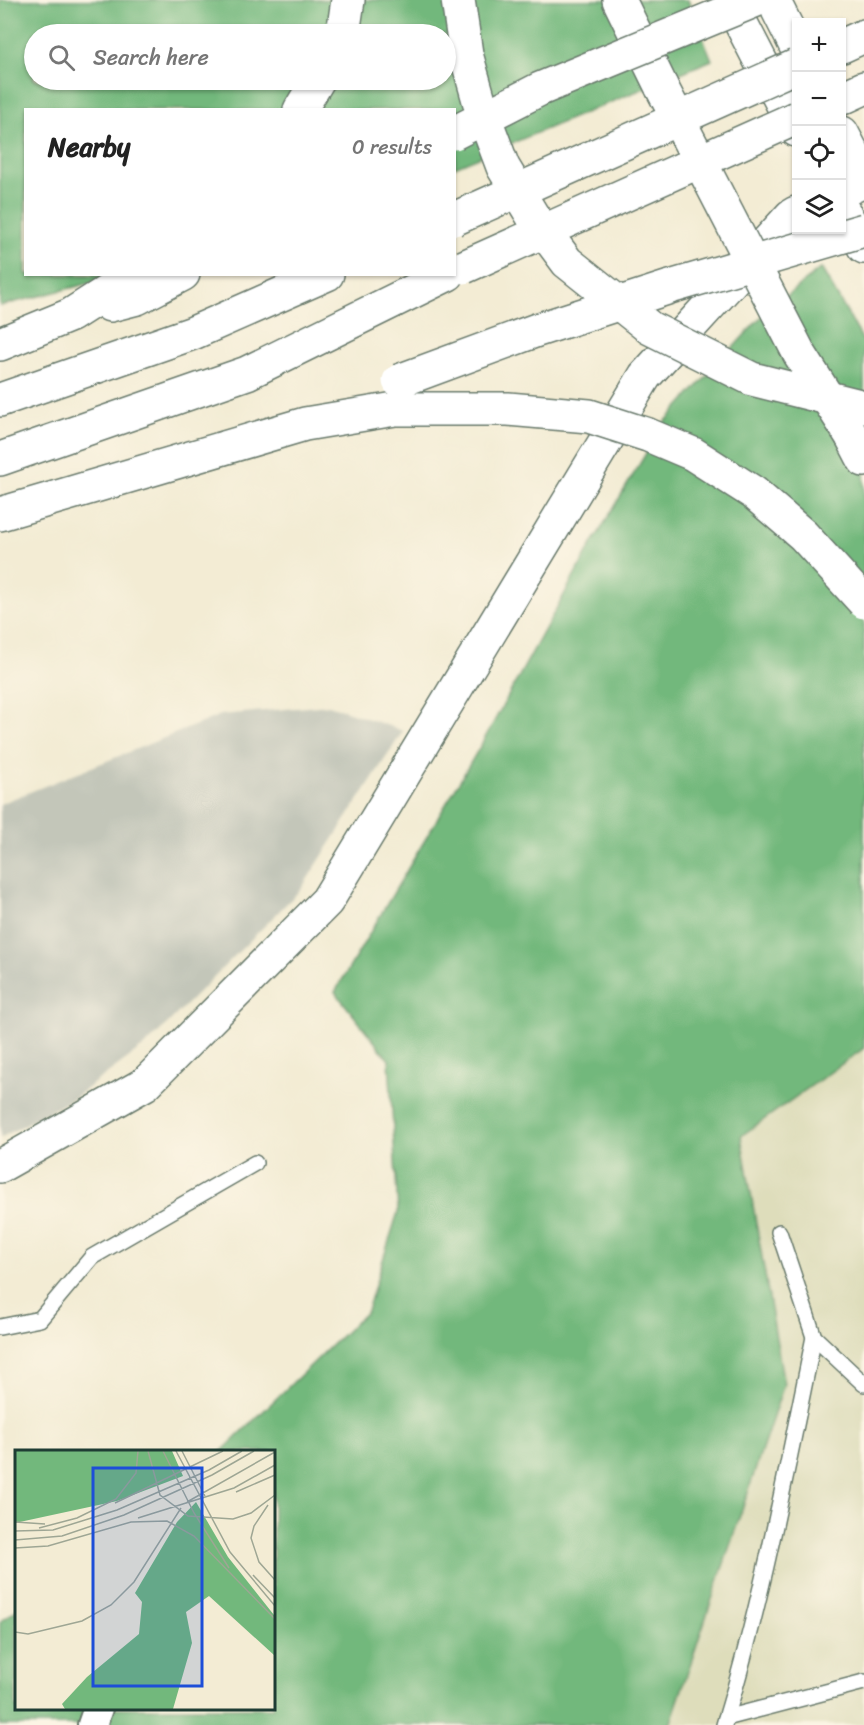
<!DOCTYPE html>
<meta charset="utf-8">
<style>
body{margin:0;font-family:Sriracha,sans-serif;background:#f6f6f6;color:#222}
.controls{position:absolute;right:18px;top:18px;display:grid;overflow:hidden;border-radius:0px;box-shadow:0 2px 4px #0004}
.controls button{width:54px;height:54px;display:grid;place-items:center;padding:0;border:0;border-bottom:2px solid #e0e0e0;background:#fff;color:#222;font:30px sans-serif}
.list{margin:0;padding:0;list-style:none}
h2{display:flex;justify-content:space-between;align-items:center;height:78px;margin:0;padding:0 24px;font-size:26px}
h2 small{font-size:20px;font-weight:400;color:#767676}
.icon{flex:none;width:33px;height:33px;fill:none;stroke:currentColor;stroke-width:2;stroke-linecap:round;stroke-linejoin:round}
.map{position:relative;flex:none;width:864px;height:1725px;overflow:hidden}
.search{position:absolute;background:#fff;box-shadow:0 2px 4px #0004;left:24px;top:24px;width:432px;height:66px;display:flex;align-items:center;gap:15px;box-sizing:border-box;padding:0 21px;border-radius:33px;color:#767676;font-size:22px}
.panel{position:absolute;background:#fff;box-shadow:0 2px 4px #0004;left:24px;top:108px;width:432px;height:168px;border-radius:0px}
.map>svg:first-child{display:block}
.built{fill:#deddbb}
.industrial{fill:#c3c6b9}
.forest{fill:#72b87c;stroke:#487a58;stroke-width:1.5;fill-rule:evenodd}
.lines{fill:none;stroke-linecap:round;stroke-linejoin:round}
.service-casing{stroke:#697a6c;stroke-width:18}
.minor-casing{stroke:#697a6c;stroke-width:32}
.tertiary-casing{stroke:#697a6c;stroke-width:36}
.trunk-casing{stroke:#697a6c;stroke-width:36}
.motorway-casing{stroke:#697a6c;stroke-width:36}
.service{stroke:#fff;stroke-width:15}
.minor{stroke:#fff;stroke-width:28}
.tertiary{stroke:#fff;stroke-width:33}
.trunk{stroke:#fff;stroke-width:33}
.motorway{stroke:#fff;stroke-width:33}
.trunk-bridge-casing{stroke:#697a6c;stroke-width:36;stroke-linecap:butt}
.motorway-bridge-casing{stroke:#697a6c;stroke-width:36;stroke-linecap:butt}
.trunk-bridge{stroke:#fff;stroke-width:33}
.motorway-bridge{stroke:#fff;stroke-width:33}
.inset-road{fill:none;stroke:#9ea694;stroke-width:1.5}
.view{fill:#1d4ed8;fill-opacity:0.15;stroke:#1d4ed8;stroke-width:3}
.inset-edge{fill:none;stroke:#1f3d34;stroke-width:3}
</style>
<div class="map">
<svg width="864" height="1725" viewBox="0 0 864 1725">
<rect width="100%" height="100%" fill="#fcf5e5"/>
<filter id="ink" filterUnits="userSpaceOnUse"><feTurbulence type="fractalNoise" baseFrequency=".0167" numOctaves="2"/><feDisplacementMap in="SourceGraphic" scale="12" xChannelSelector="R" yChannelSelector="G"/><feConvolveMatrix kernelMatrix="1 2 1 2 8 2 1 2 1" color-interpolation-filters="sRGB"/></filter>
<filter id="wash" filterUnits="userSpaceOnUse"><feTurbulence type="fractalNoise" baseFrequency=".008" numOctaves="4" result="noise"/><feDisplacementMap in="SourceGraphic" scale="24" xChannelSelector="R" yChannelSelector="G"/><feGaussianBlur stdDeviation="1.35" result="paint"/><feColorMatrix in="noise" values="0 0 0 0 0 0 0 0 0 0 0 0 0 0 0 0 0 1.4 0 .05"/><feComposite in="paint" operator="in"/></filter>
<g filter="url(#wash)">
<rect width="100%" height="100%" fill="#f3ecd4"/>
<!-- built -->
<path class="built" d="M864 1048V1725H670L784 1384 741 1136Z"/>
<!-- industrial -->
<path class="industrial" d="M329 705 403 731 301 889 147 1044 72 1099 0 1138V804L221 715Z"/>
<!-- forest -->
<g class="forest">
<path d="M0 0H688L712 60 455 167 454 110H26V274L122 275 0 306ZM34 34H446V80H34Z"/>
<path d="M821 268 864 342V1048L741 1136 784 1384 670 1725H0V1622L16 1610V1708H273V1452H221L367 1311 398 1212 389 1060 335 992 481 745 592 544 664 423 760 318Z"/>
</g>
</g>
<g filter="url(#ink)">
<g class="lines">
<defs>
<g id="service">
<path d="M779 1232 814 1337 864 1384"/>
<path d="M0 1327 40 1319 92 1257 255 1163"/>
<path d="M726 1718 864 1682"/>
<path d="M724 1725C763 1599 787 1467 814 1337"/>
</g>
<path id="minor" d="M92 1725 98 1708"/>
<g id="tertiary">
<path d="M842 191 864 181"/>
<path d="M0 1166 145 1084 327 901 645 376 791 216 796 213"/>
</g>
<g id="trunk">
<path d="M842 46 864 36"/>
<path d="M842 98 864 88"/>
<path d="M0 400 193 333 327 274"/>
<path d="M0 459 247 373 448 274"/>
</g>
<g id="motorway">
<path d="M619 0 662 88"/>
<path d="M729 0 796 130"/>
<path d="M773 0 796 46"/>
<path d="M343 34 348 0"/>
<path d="M300 110 318 80"/>
<path d="M842 133 864 175"/>
<path d="M842 209 864 247"/>
<path d="M110 305 137 298 183 274"/>
<path d="M0 344 71 315 135 274"/>
<path d="M851 435 864 460"/>
<path d="M0 514 305 424 395 409"/>
</g>
</defs>
<!-- service casing -->
<use href="#service" class="service-casing"/>
<!-- minor casing -->
<use href="#minor" class="minor-casing"/>
<!-- tertiary casing -->
<use href="#tertiary" class="tertiary-casing"/>
<!-- trunk casing -->
<use href="#trunk" class="trunk-casing"/>
<!-- motorway casing -->
<use href="#motorway" class="motorway-casing"/>
<!-- service -->
<use href="#service" class="service"/>
<!-- minor -->
<use href="#minor" class="minor"/>
<!-- tertiary -->
<use href="#tertiary" class="tertiary"/>
<!-- trunk -->
<use href="#trunk" class="trunk"/>
<!-- motorway -->
<use href="#motorway" class="motorway"/>
<defs>
<g id="trunk-bridge">
<path d="M454 219 796 66"/>
<path d="M464 267 796 118"/>
</g>
<g id="motorway-bridge">
<path d="M458 0 466 54 482 111 503 167 532 215 567 262 650 328 752 379 864 407"/>
<path d="M662 88 799 353 851 435"/>
<path d="M454 133 540 89 756 0"/>
<path d="M399 381 537 330 670 287 864 230"/>
<path d="M395 409H508L589 416 648 435 693 454 754 493 803 535 864 602"/>
</g>
</defs>
<!-- trunk-bridge casing -->
<use href="#trunk-bridge" class="trunk-bridge-casing"/>
<!-- motorway-bridge casing -->
<use href="#motorway-bridge" class="motorway-bridge-casing"/>
<!-- trunk-bridge -->
<use href="#trunk-bridge" class="trunk-bridge"/>
<!-- motorway-bridge -->
<use href="#motorway-bridge" class="motorway-bridge"/>
</g>
</g>
<!-- overview -->
<g transform="translate(15 1450)">
<rect width="260" height="260" fill="#f3ecd4"/>
<path d="M0 1H157L168 26 102 51 0 73ZM181 52 213 107 259 165V205L194 146 171 162 177 193 158 259H50L47 254 72 227 124 184 127 152 120 143 162 72Z" fill="#72b87c"/>
<path class="inset-road" d="M133 1 145 45 173 66 218 69 236 63 260 45M148 1 179 63 214 118M161 1 215 102 260 156M167 1 190 46M221 42 260 25M172 52 260 2M100 53 208 1M253 55 239 76 236 88 244 112 260 130M123 68 219 38 260 15M0 72 30 74M24 78 62 68 101 49 121 23 123 1M0 81 38 80 102 60 194 20 227 1M0 90 47 86 109 65 197 25 239 1M0 98 33 96 116 72 152 71 179 86 260 169M238 125 260 148M0 182 13 184 67 171 96 155 119 132 166 58"/>
<path class="view" d="M78 18H187V236H78Z"/>
<rect width="260" height="260" class="inset-edge"/>
</g>
</svg>
<div class="controls">
<button>+</button>
<button>−</button>
<button><svg class="icon" aria-label="locate" viewBox="0 0 24 24"><circle cx="12" cy="12" r="6"/><path d="M12 2v4M12 18v4M2 12h4M18 12h4"/></svg></button>
<button><svg class="icon" aria-label="layers" viewBox="0 0 24 24"><path d="M12 4l9 5-9 5-9-5zM3 14l9 5 9-5"/></svg></button>
</div>
<div class="search"><svg class="icon" aria-label="search" viewBox="0 0 24 24"><circle cx="10" cy="10" r="6"/><path d="M15 15l6 6"/></svg>Search here</div>
<section class="panel">
<h2>Nearby<small>0 results</small></h2>
<ul class="list">
</ul>
</section>
</div>
